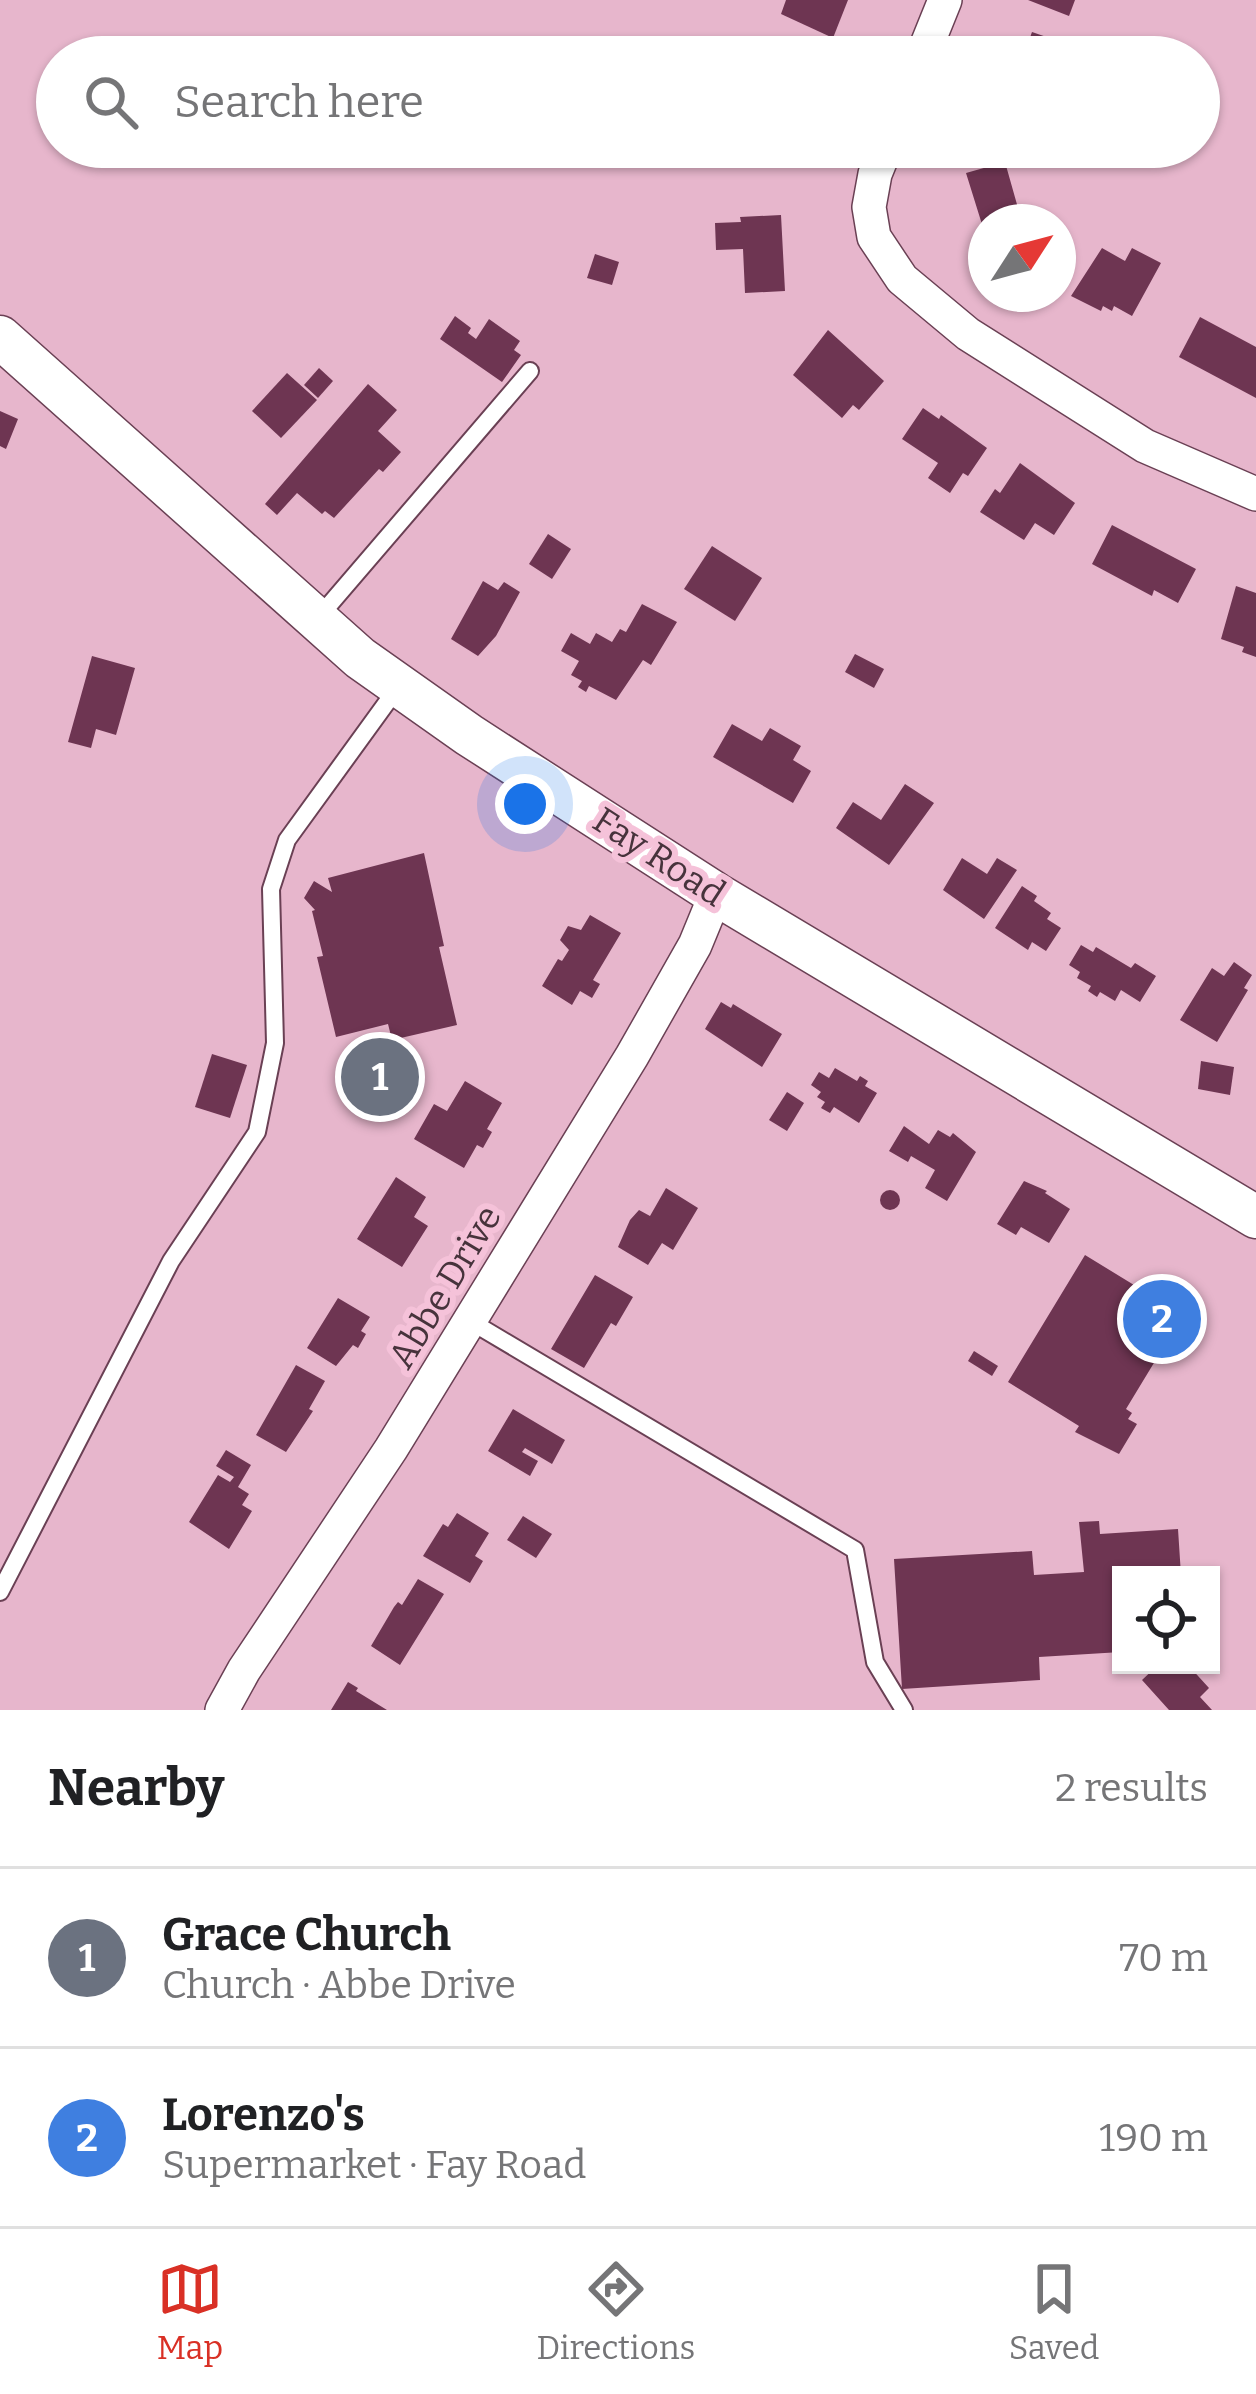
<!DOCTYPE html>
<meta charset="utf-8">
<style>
body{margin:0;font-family:Bitter,serif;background:#f6f6f6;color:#202124}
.controls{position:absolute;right:36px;bottom:36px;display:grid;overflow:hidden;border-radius:0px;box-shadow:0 3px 9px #0004}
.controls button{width:108px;height:108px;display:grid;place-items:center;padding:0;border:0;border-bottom:3px solid #e0e0e0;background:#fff;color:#202124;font:60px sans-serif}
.compass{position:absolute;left:968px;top:204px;width:108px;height:108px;border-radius:50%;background:#fff;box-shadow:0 3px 9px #0004;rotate:54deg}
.you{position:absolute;left:525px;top:804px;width:42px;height:42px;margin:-30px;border:9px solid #fff;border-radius:50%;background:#1a73e8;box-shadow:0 0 0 18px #1a73e833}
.badge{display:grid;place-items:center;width:78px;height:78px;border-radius:50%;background:#d93025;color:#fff;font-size:39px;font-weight:700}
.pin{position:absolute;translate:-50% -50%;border:6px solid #fff;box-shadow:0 3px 12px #0006}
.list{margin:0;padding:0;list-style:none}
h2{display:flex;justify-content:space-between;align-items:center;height:156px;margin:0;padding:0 48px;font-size:51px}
h2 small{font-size:39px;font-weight:400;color:#757577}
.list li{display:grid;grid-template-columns:78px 1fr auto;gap:36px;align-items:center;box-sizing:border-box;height:180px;padding:0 48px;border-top:3px solid #e0e0e0}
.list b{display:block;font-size:45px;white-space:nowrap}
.list p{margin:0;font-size:39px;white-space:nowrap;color:#757577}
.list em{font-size:39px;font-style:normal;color:#757577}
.icon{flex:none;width:66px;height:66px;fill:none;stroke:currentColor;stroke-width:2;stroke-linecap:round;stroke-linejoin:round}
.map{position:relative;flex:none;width:1256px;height:1710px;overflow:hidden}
.search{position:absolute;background:#fff;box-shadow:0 3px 9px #0004;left:36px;right:36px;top:36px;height:132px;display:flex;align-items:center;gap:30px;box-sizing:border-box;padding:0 42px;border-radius:66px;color:#757577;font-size:45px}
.sheet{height:516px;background:#fff}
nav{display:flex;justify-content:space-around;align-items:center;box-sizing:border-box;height:168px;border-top:3px solid #e0e0e0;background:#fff;font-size:33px;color:#757577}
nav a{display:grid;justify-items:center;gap:6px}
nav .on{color:#d93025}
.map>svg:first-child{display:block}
.building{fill:#6e3552}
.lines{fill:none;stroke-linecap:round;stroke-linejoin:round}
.service-casing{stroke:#6a4054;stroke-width:20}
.minor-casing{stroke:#6a4054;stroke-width:36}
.tertiary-casing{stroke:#6a4054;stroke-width:45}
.service{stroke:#fff;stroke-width:16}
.minor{stroke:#fff;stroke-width:33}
.tertiary{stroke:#fff;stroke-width:42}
.labels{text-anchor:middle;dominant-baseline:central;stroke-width:12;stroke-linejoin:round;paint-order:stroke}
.street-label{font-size:36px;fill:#47333c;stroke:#f5c2d9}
</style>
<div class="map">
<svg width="1256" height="1710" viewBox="0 0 1256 1710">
<rect width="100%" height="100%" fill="#e7b6cc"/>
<!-- building -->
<g class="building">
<path d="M786 0H848L833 38 781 14Z"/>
<path d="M1028 0H1075L1069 16Z"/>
<path d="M1032 32 1064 43 1059 57H1023Z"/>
<path d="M1005 162 1018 208 1029 206 1034 222H986L985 234 966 173Z"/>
<path d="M781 215 785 291 745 293 743 249 716 250 715 223 741 222 740 217Z"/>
<path d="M1102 248 1125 261 1132 248 1161 263 1132 316 1114 306 1112 311 1103 306 1101 311 1071 296Z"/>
<path d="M595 254 619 262 612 285 587 278Z"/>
<path d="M455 316 471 328 468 333 476 339 489 319 520 341 514 350 521 355 502 382 440 339Z"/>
<path d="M1200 317 1256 347V398L1179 357Z"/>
<path d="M828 330 884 381 859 410 853 405 842 418 793 375Z"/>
<path d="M319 368 333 381 318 398 304 385Z"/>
<path d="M287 373 317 400 281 438 252 411Z"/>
<path d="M368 384 397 410 378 431 401 452 383 472 379 469 334 518 325 511 322 514 297 493 277 515 265 504Z"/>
<path d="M923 408 939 419 941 415 987 448 968 476 963 473 950 493 928 478 938 463 902 439Z"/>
<path d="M0 411 18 419 6 449 0 446Z"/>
<path d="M1020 463 1075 503 1054 535 1035 523 1024 540 980 512 995 489 1000 493Z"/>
<path d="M1112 525 1196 569 1178 603 1154 590 1152 596 1092 564Z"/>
<path d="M548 534 571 549 552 579 529 564Z"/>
<path d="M712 546 762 578 735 621 684 589Z"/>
<path d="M483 581 498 590 504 582 520 592 496 636 478 656 451 639Z"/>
<path d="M1236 586 1256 593V657L1242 652 1244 647 1221 639Z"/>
<path d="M642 604 677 622 651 665 643 660 616 700 589 686 586 692 578 687 582 681 571 675 579 661 561 651 571 633 590 644 596 633 612 642 620 629 626 632Z"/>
<path d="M855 654 884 669 874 688 845 672Z"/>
<path d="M92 656 135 668 116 735 96 729 91 748 68 742Z"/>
<path d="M732 724 762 741 770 728 801 746 793 760 811 771 793 803 713 757Z"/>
<path d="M905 784 934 803 889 865 836 828 853 802 881 820Z"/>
<path d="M424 853 444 946 439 947 457 1025 392 1040 388 1024 336 1037 317 957 323 956 312 911 315 910 304 898 314 881 332 892 328 878Z"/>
<path d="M962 858 987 874 997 858 1017 870 984 919 943 890Z"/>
<path d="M1022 886 1037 896 1034 901 1051 913 1047 919 1061 928 1046 951 1032 942 1028 950 995 928Z"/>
<path d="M590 915 621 933 593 980 600 984 592 998 580 991 572 1005 542 986 558 959 562 961 569 950 560 940 568 926 581 930Z"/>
<path d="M1081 945 1093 952 1096 947 1131 968 1135 963 1156 976 1140 1002 1121 990 1115 1001 1100 992 1097 997 1088 991 1091 986 1077 978 1080 972 1069 965Z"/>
<path d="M1234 962 1252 975 1244 988 1248 990 1217 1042 1180 1020 1212 968 1224 976Z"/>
<path d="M721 1002 731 1008 733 1004 782 1034 762 1067 705 1029Z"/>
<path d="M212 1054 247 1065 230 1118 195 1107Z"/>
<path d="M1201 1061 1234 1067 1230 1095 1198 1089Z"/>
<path d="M835 1068 857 1081 860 1076 868 1081 865 1086 877 1093 859 1123 834 1107 830 1113 821 1108 825 1102 817 1097 821 1092 811 1085 819 1072 829 1078Z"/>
<path d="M465 1081 502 1103 487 1129 492 1132 483 1148 477 1145 464 1168 414 1139 434 1104 447 1111Z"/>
<path d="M787 1092 804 1103 787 1131 769 1120Z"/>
<path d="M904 1126 929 1144 938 1130 950 1137 953 1133 976 1152 947 1201 925 1188 935 1170 911 1156 908 1162 889 1151Z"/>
<path d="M396 1177 426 1197 414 1217 428 1226 402 1267 357 1239Z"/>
<path d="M1024 1181 1047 1191 1045 1193 1070 1209 1049 1243 1021 1227 1016 1235 997 1224Z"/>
<path d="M666 1188 698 1208 673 1250 662 1243 648 1265 618 1247 630 1220 639 1210 650 1216Z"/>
<circle cx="890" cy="1200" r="10"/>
<path d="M1085 1255 1183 1315 1126 1409 1132 1413 1128 1419 1137 1424 1119 1454 1075 1432 1079 1426 1008 1382Z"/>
<path d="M595 1275 633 1297 616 1326 611 1323 584 1368 551 1349Z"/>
<path d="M338 1298 370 1317 361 1331 366 1334 358 1348 353 1345 336 1366 307 1348Z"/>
<path d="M974 1351 998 1366 992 1376 968 1361Z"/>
<path d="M296 1365 325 1381 309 1409 313 1411 286 1452 256 1435Z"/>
<path d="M513 1409 565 1440 552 1464 525 1448 522 1452 538 1461 530 1476 488 1451Z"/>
<path d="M226 1450 251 1465 238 1487 249 1494 242 1505 252 1511 229 1549 189 1522 218 1475 230 1482 234 1477 216 1466Z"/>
<path d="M457 1513 489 1533 475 1556 483 1561 470 1583 423 1556 443 1524 448 1527Z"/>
<path d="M523 1516 552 1534 536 1558 507 1540Z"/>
<path d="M1099 1521 1100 1534 1178 1529 1181 1575H1121V1652L1039 1657 1040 1680 902 1689 894 1559 1032 1551 1034 1575 1084 1572 1079 1522Z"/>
<path d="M418 1579 444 1594 400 1665 371 1646 394 1607 398 1602 402 1605Z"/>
<path d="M1158 1665H1188L1209 1688 1200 1697 1212 1710H1169L1142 1680Z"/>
<path d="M348 1682 358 1688 356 1691 387 1710H331Z"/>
</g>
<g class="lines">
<defs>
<g id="service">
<path d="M318 618 530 371"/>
<path d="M470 1321 855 1550 875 1662 904 1710"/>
<path d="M0 1592 171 1261 257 1132 275 1043 271 889 287 840 398 687"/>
</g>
<g id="minor">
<path d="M922 57 945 0"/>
<path d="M886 147 875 174 869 207 874 237 902 279 968 334 1145 446 1256 494"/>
<path d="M222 1710 244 1670 391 1449 632 1056 695 945 716 894"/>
</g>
<path id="tertiary" d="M0 337 360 658 469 735 716 894 1256 1217"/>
</defs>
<!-- service casing -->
<use href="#service" class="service-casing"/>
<!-- minor casing -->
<use href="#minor" class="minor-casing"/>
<!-- tertiary casing -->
<use href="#tertiary" class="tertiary-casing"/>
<!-- service -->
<use href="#service" class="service"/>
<!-- minor -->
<use href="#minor" class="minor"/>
<!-- tertiary -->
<use href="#tertiary" class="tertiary"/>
</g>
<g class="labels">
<!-- street labels -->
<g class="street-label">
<text transform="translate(659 857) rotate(33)">Fay Road</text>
<text transform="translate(445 1287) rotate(-59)">Abbe Drive</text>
</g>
</g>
</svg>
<div class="controls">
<button><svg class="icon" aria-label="locate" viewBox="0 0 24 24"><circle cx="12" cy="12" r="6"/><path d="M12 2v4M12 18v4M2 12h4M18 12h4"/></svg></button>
</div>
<svg class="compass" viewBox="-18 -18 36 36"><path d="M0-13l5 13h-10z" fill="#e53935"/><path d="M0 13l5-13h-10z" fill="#757577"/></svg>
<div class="you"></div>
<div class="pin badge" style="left:380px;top:1077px;background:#6b7280">1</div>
<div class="pin badge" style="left:1162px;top:1319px;background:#3f7fe0">2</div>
<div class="search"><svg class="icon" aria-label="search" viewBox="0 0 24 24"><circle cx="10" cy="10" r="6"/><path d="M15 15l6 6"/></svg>Search here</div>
</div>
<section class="sheet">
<h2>Nearby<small>2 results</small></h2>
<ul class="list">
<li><span class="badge" style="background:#6b7280">1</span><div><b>Grace Church</b><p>Church · Abbe Drive</p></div><em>70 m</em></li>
<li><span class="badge" style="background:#3f7fe0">2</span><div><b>Lorenzo's</b><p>Supermarket · Fay Road</p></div><em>190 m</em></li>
</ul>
</section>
<nav>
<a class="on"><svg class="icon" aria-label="map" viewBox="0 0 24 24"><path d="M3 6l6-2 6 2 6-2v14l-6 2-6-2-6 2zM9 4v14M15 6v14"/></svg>Map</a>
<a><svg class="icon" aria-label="directions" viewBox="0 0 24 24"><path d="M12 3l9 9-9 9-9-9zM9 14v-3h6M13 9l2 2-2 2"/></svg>Directions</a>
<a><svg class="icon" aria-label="saved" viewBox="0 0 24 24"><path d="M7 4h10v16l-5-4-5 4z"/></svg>Saved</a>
</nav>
